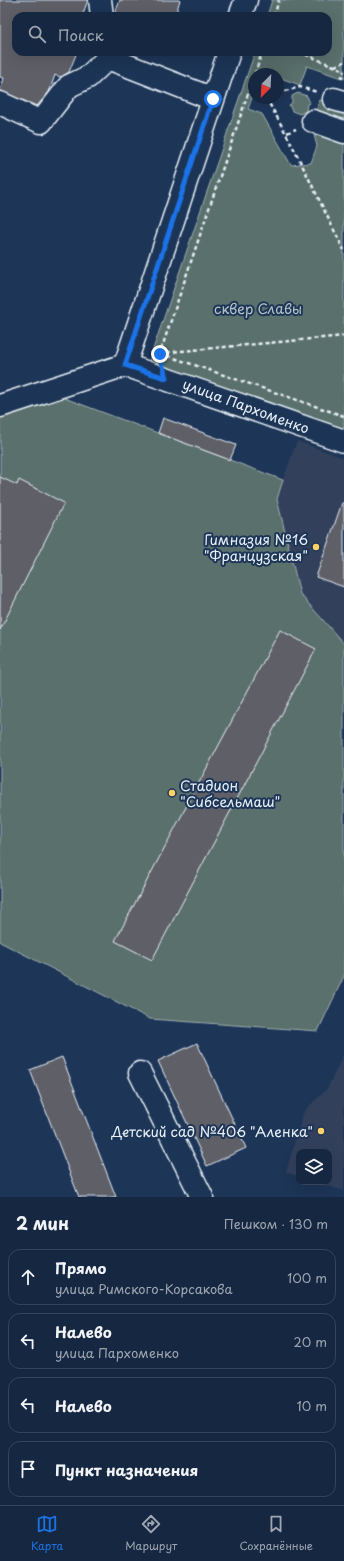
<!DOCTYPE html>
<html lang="ru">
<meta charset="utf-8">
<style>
body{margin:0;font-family:"Playpen Sans",sans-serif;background:#1f3048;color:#f1f3f6}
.controls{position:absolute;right:12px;bottom:12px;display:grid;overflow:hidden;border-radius:8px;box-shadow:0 4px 16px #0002}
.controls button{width:36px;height:36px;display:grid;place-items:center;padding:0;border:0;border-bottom:1px solid #35445a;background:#162841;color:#f1f3f6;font:20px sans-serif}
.compass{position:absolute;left:248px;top:68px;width:36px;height:36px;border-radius:50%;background:#162841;box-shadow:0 4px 16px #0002;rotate:204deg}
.stop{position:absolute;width:12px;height:12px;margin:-9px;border:3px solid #1a73e8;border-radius:50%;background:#fff}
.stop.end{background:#1a73e8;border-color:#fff;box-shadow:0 1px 4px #0008}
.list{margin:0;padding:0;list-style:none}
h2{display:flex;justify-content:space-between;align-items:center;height:52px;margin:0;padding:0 16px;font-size:17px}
h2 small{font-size:13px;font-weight:400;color:#9ea6b1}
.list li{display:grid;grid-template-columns:26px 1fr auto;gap:12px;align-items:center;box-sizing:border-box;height:56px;margin:0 8px 8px;padding:0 8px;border:1px solid #35445a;border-radius:12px}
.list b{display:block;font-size:15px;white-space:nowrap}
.list p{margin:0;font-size:13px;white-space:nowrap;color:#9ea6b1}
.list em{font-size:13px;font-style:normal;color:#9ea6b1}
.icon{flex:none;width:22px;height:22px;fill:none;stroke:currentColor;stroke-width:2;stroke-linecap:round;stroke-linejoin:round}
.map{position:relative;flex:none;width:344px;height:1197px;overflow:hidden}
.search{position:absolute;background:#162841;box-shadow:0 4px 16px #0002;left:12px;right:12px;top:12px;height:44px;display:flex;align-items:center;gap:10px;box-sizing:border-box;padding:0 14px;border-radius:12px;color:#9ea6b1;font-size:15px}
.sheet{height:308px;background:#162841}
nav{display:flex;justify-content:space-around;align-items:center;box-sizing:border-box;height:56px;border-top:1px solid #35445a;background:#162841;font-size:11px;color:#9ea6b1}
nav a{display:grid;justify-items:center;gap:2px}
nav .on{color:#1a73e8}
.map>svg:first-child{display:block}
.built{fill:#30415c}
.green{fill:#5a706c;stroke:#a1b0b2}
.building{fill:#5e5e68;stroke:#e8f1f8}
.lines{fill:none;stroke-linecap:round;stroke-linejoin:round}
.minor-casing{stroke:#e8f1f8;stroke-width:25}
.path{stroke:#e8f1f8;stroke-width:2.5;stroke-dasharray:4 3;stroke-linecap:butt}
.minor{stroke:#1d3557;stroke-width:22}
.route{stroke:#1a73e8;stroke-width:5}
.poi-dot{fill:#ffd166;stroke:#1d3557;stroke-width:1.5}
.labels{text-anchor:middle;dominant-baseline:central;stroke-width:4;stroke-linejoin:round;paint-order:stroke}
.park-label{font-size:14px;fill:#b6c4c7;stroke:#1d3557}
.street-label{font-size:14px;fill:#e8f1f8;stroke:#1d3557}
.poi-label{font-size:14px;fill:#e8f1f8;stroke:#1d3557;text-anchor:end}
</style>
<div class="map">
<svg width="344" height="1197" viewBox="0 0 344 1197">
<rect width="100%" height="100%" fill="#1d3557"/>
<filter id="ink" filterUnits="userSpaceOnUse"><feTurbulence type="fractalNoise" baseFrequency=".025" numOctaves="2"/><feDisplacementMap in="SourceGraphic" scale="8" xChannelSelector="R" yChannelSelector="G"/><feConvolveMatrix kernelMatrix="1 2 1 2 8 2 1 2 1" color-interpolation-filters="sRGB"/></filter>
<g filter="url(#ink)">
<!-- built -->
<g class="built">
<path d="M297 441 344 458V644L300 594 276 499Z"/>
<path d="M344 1053V1191L315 1182H329V1152H299V1177L286 1172 304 1111 327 1089Z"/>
</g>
<!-- green -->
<g class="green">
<path d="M272 0H344V79L307 66 300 85 278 77V74H269L262 71 260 74H254V92L248 109 262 114 291 165 311 163 317 146 311 124 320 100 340 108 344 97V431L149 361 255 52H328V16H267Z"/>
<path d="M298 93 307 96 310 103 307 104 306 111 300 114 292 111 289 105 292 103V96Z"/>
<path d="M43 390 283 480 277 499 300 594 344 644V976L318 1031 150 1019 0 942V408Z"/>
</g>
<!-- building -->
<g class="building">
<path d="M0 0H88L82 16H16V52H77L69 72 61 77 55 75 49 92 37 106 0 91 4 78 0 77Z"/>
<path d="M120 0H180L175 16H114Z"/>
<path d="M163 418 236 445 230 460 158 433Z"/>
<path d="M0 477 17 485 19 480 64 503 0 630Z"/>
<path d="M342 503H344V587L316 577Z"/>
<path d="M280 630 316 649 152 960 115 941Z"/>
<path d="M197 1043 246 1148 207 1166 158 1061Z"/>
<path d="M62 1057 116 1197H79L30 1070Z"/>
</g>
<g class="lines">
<defs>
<g id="minor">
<path d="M100 0 102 16"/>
<path d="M240 16 246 0"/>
<path d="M107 52 108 58 213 99"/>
<path d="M334 99 344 102"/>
<path d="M0 103 41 122 69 86 88 77 108 58"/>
<path d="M313 121 344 132"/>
<path d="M125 365 229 52"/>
<path d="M125 365 344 441"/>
<path d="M0 406 125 365"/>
<path d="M140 1073 202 1197"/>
</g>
</defs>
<!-- minor casing -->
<use href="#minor" class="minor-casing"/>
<!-- path -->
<g class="path">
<path d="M274 16 279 0"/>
<path d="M299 52 344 70"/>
<path d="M335 66 344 62"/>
<path d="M255 74 262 52"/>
<path d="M341 79 344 71"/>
<path d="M278 93 300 87 317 92"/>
<path d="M266 98C295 147 318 199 344 250"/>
<path d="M287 133 296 129"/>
<path d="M160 353 344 336"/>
<path d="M161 356 160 353 254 76"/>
<path d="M168 356 344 416"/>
</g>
<!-- minor -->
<use href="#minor" class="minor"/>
</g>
</g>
<g class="lines" filter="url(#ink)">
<!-- route -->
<path class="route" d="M160 354 166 378 125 365 213 99"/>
</g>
<!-- markers -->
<g class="poi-dot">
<circle cx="316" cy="547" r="4"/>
<circle cx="172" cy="793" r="4"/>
<circle cx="321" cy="1131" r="4"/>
</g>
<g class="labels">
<!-- park labels -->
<g class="park-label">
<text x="258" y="308">сквер Славы</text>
</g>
<!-- street labels -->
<g class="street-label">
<text transform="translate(246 406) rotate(20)">улица Пархоменко</text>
</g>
<!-- poi labels -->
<g class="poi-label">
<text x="308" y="539">Гимназия №16<tspan x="308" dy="16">"Французская"</tspan></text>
<text x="180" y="785" text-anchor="start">Стадион<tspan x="180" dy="16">"Сибсельмаш"</tspan></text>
<text x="313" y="1131">Детский сад №406 "Аленка"</text>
</g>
</g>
</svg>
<div class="controls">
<button><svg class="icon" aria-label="layers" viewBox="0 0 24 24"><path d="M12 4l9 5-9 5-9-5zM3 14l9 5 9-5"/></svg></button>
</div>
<svg class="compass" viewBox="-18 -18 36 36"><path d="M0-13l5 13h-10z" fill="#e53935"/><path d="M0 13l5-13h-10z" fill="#9ea6b1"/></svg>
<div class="stop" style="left:213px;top:99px"></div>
<div class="stop end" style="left:160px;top:354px"></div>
<div class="search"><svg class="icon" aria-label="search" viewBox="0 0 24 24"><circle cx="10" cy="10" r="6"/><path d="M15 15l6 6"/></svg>Поиск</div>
</div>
<section class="sheet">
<h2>2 мин<small>Пешком · 130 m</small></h2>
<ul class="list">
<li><svg class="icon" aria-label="ahead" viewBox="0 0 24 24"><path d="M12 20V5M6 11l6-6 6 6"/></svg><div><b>Прямо</b><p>улица Римского-Корсакова</p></div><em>100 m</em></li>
<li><svg class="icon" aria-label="left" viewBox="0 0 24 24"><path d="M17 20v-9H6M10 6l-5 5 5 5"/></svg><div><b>Налево</b><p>улица Пархоменко</p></div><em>20 m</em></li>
<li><svg class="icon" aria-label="left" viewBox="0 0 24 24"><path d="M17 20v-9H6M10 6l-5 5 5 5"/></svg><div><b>Налево</b></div><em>10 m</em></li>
<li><svg class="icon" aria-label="arrive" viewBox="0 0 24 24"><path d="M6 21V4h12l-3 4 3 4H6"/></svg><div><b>Пункт назначения</b></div></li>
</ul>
</section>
<nav>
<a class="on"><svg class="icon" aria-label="map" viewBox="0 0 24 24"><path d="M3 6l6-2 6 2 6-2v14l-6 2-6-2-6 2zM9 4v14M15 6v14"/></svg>Карта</a>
<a><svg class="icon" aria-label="directions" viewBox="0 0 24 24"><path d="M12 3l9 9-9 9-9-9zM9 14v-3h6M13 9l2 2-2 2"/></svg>Маршрут</a>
<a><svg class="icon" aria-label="saved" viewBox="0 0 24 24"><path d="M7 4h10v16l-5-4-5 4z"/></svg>Сохранённые</a>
</nav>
